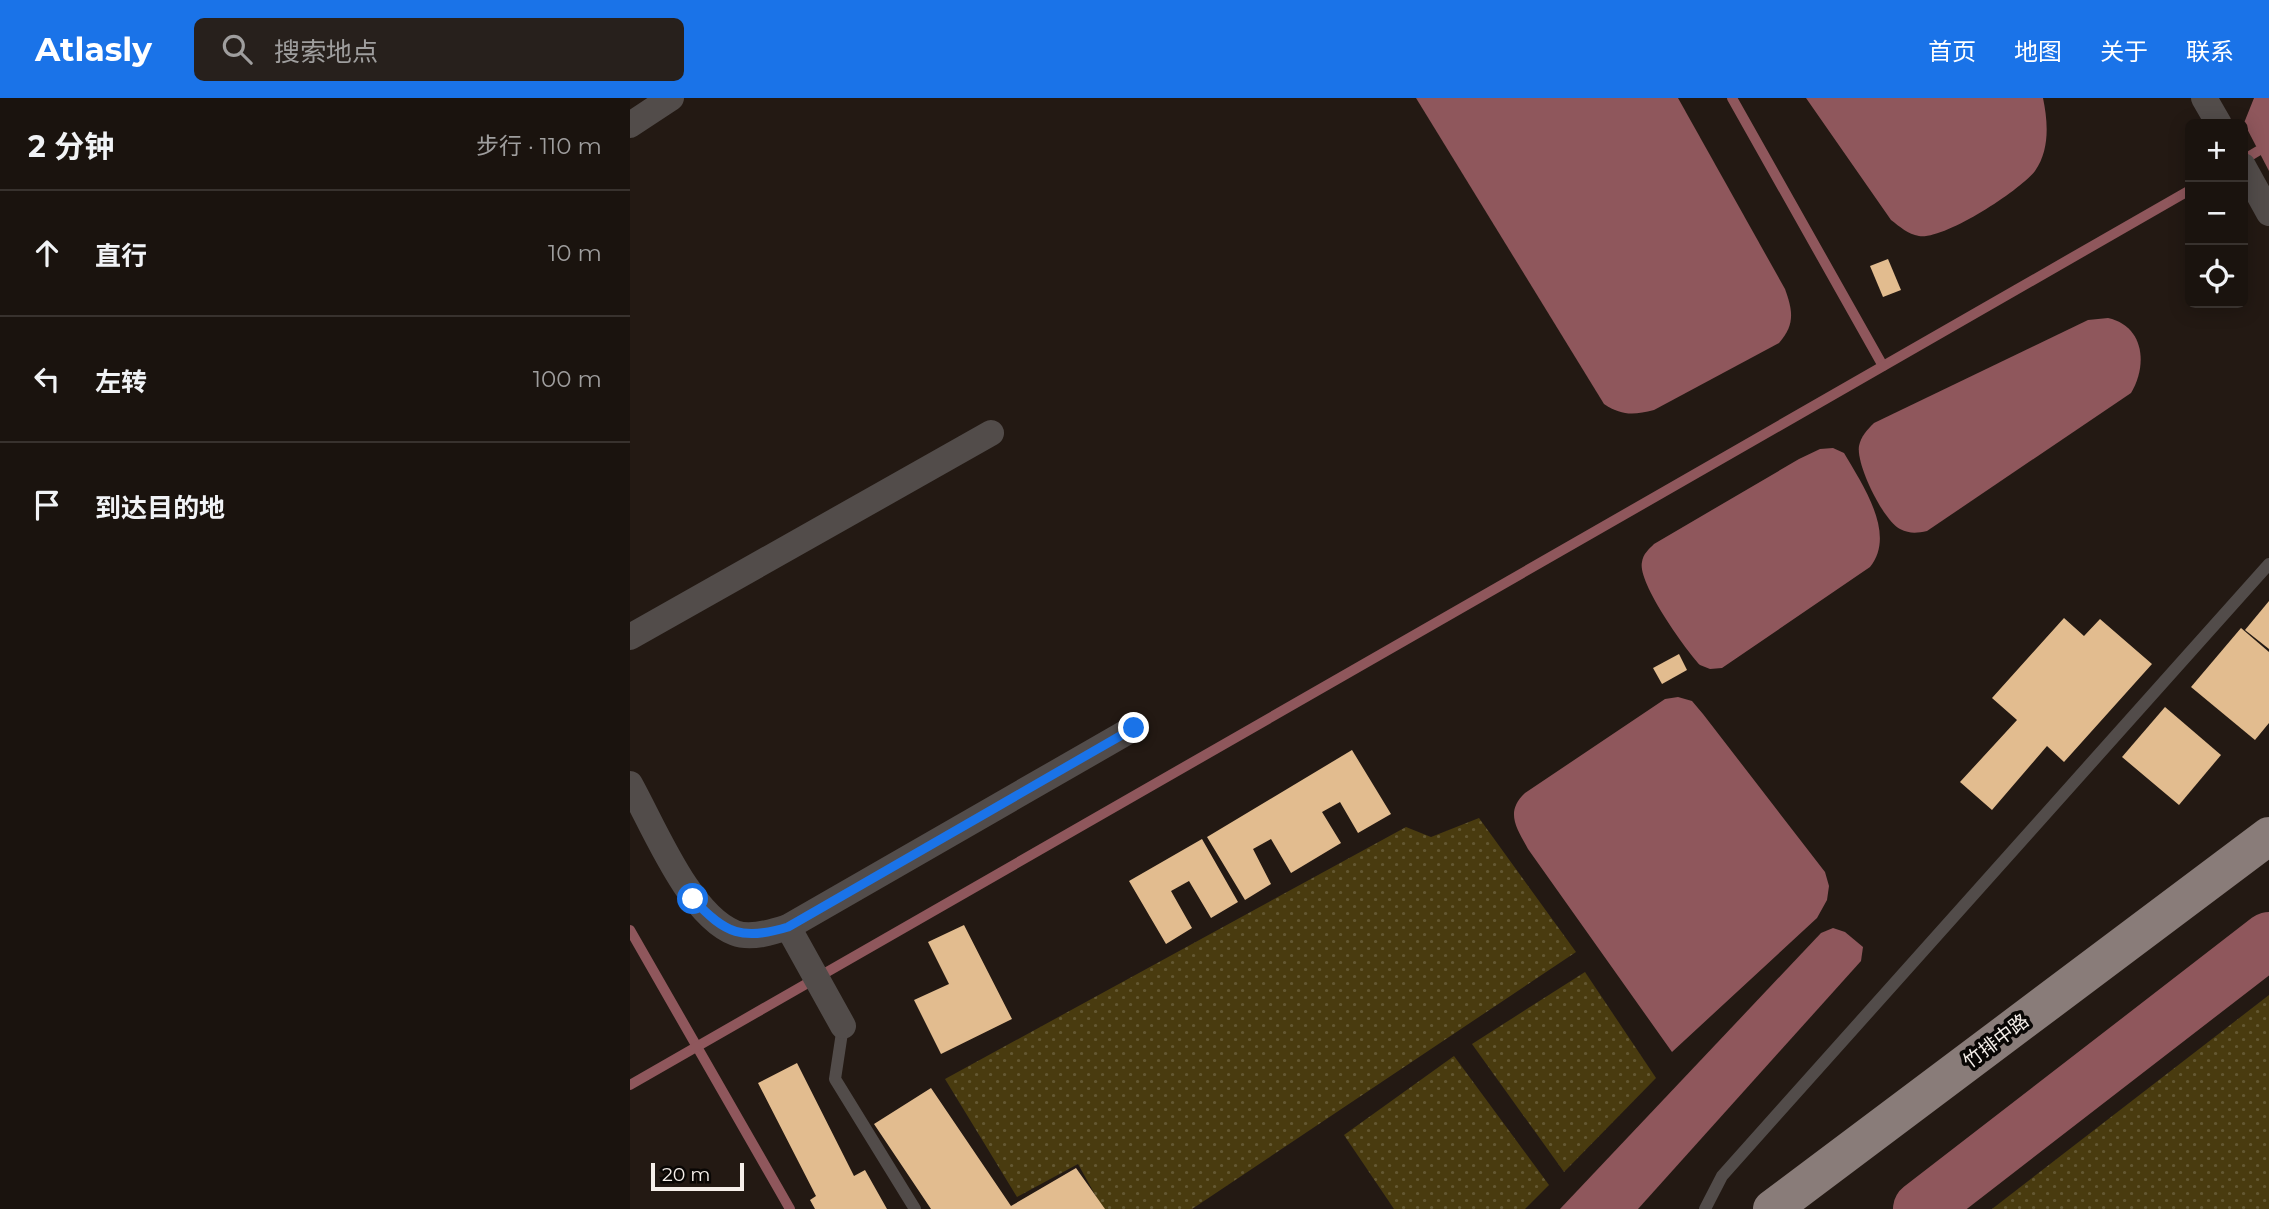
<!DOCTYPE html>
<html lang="zh">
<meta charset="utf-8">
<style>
body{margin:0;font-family:Montserrat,"Noto Sans SC",sans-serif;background:#27201c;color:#f1f3f6}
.controls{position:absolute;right:21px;top:21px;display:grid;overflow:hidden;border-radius:10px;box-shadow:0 4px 18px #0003}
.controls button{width:63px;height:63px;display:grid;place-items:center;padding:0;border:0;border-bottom:2px solid #38322e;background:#1a130e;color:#f1f3f6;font:35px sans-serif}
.scale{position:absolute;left:21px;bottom:18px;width:93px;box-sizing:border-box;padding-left:7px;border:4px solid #f6efea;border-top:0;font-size:19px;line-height:24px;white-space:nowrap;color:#f6efea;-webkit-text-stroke:5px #090604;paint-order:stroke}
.stop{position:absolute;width:21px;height:21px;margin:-16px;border:5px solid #1a73e8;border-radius:50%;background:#fff}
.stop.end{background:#1a73e8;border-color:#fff;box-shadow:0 2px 7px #0008}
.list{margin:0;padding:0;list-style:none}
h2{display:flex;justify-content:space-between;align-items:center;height:91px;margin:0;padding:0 28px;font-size:30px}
h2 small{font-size:23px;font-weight:400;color:#9f9e9e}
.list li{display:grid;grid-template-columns:46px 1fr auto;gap:21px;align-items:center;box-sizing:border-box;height:126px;padding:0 28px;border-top:2px solid #38322e}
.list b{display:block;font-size:26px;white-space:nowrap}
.list em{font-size:23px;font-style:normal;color:#9f9e9e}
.icon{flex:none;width:38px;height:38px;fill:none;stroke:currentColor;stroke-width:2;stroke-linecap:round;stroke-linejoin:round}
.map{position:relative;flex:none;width:1639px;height:1111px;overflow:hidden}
header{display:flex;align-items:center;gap:42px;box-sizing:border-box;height:98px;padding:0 35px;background:#1a73e8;color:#fff}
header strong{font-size:33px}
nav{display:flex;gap:38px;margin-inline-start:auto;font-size:24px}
.search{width:490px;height:63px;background:#27201c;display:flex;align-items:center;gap:18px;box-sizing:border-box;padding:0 24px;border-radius:10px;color:#9f9e9e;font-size:26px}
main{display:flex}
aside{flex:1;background:#1a130e}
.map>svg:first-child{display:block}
.green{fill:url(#green-dots)}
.water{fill:#8f575c}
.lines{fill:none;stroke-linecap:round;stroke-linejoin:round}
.stream{stroke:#8f575c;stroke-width:10}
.river{stroke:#8f575c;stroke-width:56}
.building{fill:#e2bc8f}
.lane{stroke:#524c4a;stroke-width:12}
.street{stroke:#524c4a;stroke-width:26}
.primary{stroke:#897c79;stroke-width:38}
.route{stroke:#1a73e8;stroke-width:9}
.labels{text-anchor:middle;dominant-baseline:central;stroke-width:7;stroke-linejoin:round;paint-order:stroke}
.street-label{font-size:19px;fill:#f6efea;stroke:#090604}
</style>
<header>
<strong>Atlasly</strong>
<div class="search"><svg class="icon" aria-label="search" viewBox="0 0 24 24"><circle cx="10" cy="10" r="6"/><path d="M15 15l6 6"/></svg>搜索地点</div>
<nav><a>首页</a><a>地图</a><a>关于</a><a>联系</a></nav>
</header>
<main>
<aside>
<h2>2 分钟<small>步行 · 110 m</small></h2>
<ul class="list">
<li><svg class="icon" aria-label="ahead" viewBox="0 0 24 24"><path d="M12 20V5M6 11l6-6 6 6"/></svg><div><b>直行</b></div><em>10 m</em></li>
<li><svg class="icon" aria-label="left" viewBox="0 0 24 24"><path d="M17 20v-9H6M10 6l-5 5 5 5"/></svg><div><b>左转</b></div><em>100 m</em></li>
<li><svg class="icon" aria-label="arrive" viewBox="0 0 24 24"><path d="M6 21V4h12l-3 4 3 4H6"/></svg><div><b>到达目的地</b></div></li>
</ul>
</aside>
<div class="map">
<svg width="1639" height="1111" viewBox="0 0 1639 1111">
<defs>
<pattern id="green-dots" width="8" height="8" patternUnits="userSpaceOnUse" patternTransform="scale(1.75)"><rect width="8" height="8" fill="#493b0f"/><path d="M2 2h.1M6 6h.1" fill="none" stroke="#645832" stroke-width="1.8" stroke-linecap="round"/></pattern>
</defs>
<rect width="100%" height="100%" fill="#231913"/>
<!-- green -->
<g class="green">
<path d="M849 720 946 854 562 1111H473L448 1066 387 1099 315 981 776 729 801 739Z"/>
<path d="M955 874 1026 980 934 1074 842 946Z"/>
<path d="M1639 897V1111H1362Z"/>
<path d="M824 958 919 1087 895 1111H764L714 1037Z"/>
</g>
<!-- water -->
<g class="water">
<path d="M786 0H1048L1155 191C1163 213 1165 227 1149 245L1024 312C1004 317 992 318 974 306Z"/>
<path d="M1176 0H1413C1418 24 1420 52 1405 73 1389 93 1314 142 1289 138 1278 136 1270 129 1261 122Z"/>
<path d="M1624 0H1639V73L1614 25Z"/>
<path d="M1478 220C1514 228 1518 267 1501 295L1297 433C1287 435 1280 436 1270 431 1253 422 1226 367 1229 348 1231 338 1237 332 1244 325L1458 222Z"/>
<path d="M1203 350 1214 355C1232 386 1267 436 1240 469L1092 570 1080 571 1070 567C1055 551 1007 484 1012 464 1013 456 1019 451 1024 446L1169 361 1190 351Z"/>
<path d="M1048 599 1062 603 1073 616 1195 774 1199 788 1197 802 1187 820 1042 954 898 751C886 729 875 714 895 695L1035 601Z"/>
<path d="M1203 830 1215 834 1233 849 1231 863 1008 1111H930L1191 835Z"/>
</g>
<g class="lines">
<!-- stream -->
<g class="stream">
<path d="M1102 0 1253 268"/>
<path d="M1613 62 1628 53"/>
<path d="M0 832 160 1111"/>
<path d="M0 987 1560 92"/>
</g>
<!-- river -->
<path class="river" d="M1291 1111 1639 842"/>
</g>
<!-- building -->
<g class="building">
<path d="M1258 161 1271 192 1253 199 1240 168Z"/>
<path d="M1639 503V551L1615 532Z"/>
<path d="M1434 520 1454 538 1470 521 1522 566 1434 664 1417 648 1362 712 1330 684 1387 622 1362 600Z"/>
<path d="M1611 530 1639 554V625L1625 642 1561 589Z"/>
<path d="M1049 556 1057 572 1032 586 1023 570Z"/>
<path d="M1535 609 1591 657 1549 707 1492 659Z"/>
<path d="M722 652 761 716 728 735 710 704 692 714 711 745 661 775 641 741 623 751 641 786 615 802 577 739Z"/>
<path d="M572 741 608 804 581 820 559 783 541 793 562 830 536 846 499 783Z"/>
<path d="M334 827 382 921 311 956 284 902 319 886 298 844Z"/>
<path d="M167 965 224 1078 235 1072 257 1111H185L180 1102 186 1098 128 985Z"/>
<path d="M301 990 381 1108 446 1070 475 1111H301L244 1026Z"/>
</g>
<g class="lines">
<!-- lane -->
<g class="lane">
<path d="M213 928 205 981 285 1111"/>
<path d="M1075 1111 1092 1078 1639 466"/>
</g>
<!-- street -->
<g class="street">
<path d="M1574 0 1589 26"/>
<path d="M0 27 41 0"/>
<path d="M1613 68 1639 115"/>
<path d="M0 539 361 335"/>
<path d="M0 686C24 729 59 817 105 835 121 841 143 834 158 829L504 630"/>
<path d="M158 829 213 928"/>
</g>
<!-- primary -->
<path class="primary" d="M1142 1111 1639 738"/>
</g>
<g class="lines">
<!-- route -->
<path class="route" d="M63 801C95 836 113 843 158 829L504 630"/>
</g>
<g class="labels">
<!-- street labels -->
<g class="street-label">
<text transform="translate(1366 943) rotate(-37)">竹排中路</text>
</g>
</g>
</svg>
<div class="controls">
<button>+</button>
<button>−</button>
<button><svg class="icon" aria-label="locate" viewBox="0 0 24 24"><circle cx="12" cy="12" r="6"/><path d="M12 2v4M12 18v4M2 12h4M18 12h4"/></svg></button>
</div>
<div class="scale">20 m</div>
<div class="stop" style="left:63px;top:801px"></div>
<div class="stop end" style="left:504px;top:630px"></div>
</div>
</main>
